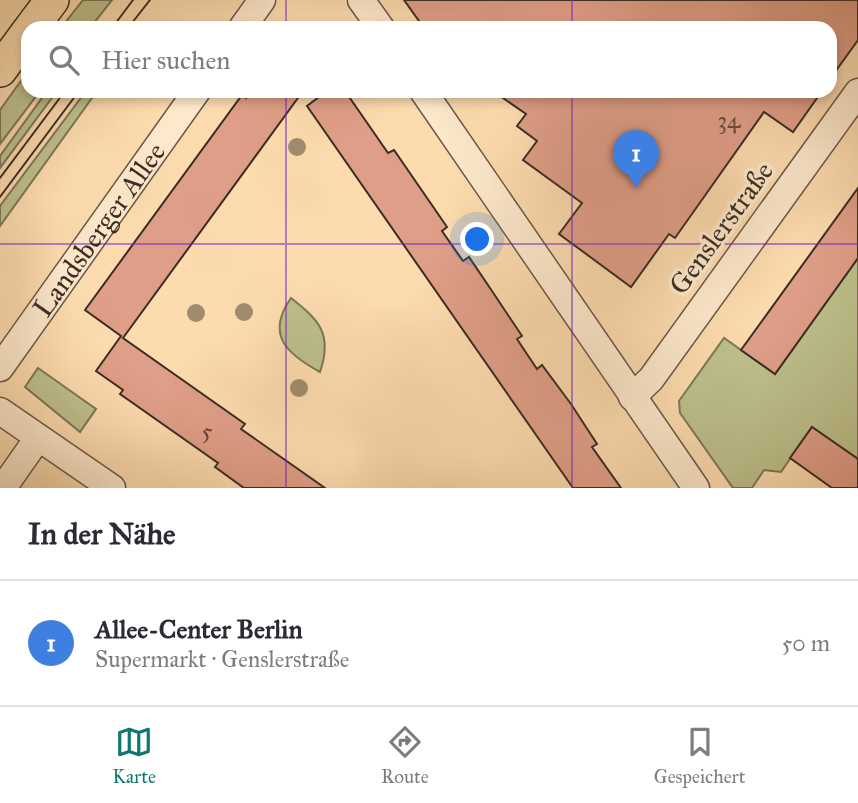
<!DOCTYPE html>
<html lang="de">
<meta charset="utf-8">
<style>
body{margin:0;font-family:"IM FELL Great Primer",serif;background:#f7f7f7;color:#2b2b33}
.you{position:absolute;left:478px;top:240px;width:24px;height:24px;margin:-18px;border:5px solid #fff;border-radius:50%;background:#1a73e8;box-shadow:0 0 0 10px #1a73e833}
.badge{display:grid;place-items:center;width:46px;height:46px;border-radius:50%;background:#0f766e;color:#fff;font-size:23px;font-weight:700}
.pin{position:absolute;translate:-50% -58px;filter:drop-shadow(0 2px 4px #0008)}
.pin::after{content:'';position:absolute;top:37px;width:24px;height:21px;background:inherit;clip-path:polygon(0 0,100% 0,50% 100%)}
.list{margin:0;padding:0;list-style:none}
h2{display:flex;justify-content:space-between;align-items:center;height:91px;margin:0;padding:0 28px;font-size:30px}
h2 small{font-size:23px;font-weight:400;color:#7c7c81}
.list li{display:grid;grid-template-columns:46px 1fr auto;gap:21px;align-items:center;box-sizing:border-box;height:126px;padding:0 28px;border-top:2px solid #e1e1e2}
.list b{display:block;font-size:26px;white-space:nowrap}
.list p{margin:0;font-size:23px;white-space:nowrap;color:#7c7c81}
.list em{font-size:23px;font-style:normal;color:#7c7c81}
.icon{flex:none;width:38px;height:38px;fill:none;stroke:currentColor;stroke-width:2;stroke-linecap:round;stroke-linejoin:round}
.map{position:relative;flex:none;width:858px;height:488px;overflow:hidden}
.search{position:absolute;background:#fff;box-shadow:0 4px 10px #0003;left:21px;right:21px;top:21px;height:77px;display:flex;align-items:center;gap:18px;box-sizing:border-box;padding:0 24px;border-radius:21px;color:#7c7c81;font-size:26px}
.sheet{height:217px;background:#fff}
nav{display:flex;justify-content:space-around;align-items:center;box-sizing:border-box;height:98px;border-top:2px solid #e1e1e2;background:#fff;font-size:19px;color:#7c7c81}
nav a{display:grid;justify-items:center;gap:4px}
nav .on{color:#0f766e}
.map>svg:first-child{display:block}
.green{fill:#bdc08c;stroke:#7c7658;stroke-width:2}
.building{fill:#df9e87;stroke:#3c2d24;stroke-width:2}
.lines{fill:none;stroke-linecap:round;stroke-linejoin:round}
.minor-casing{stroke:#6c5847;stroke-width:29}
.major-casing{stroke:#3c2d24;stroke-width:36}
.minor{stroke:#fde8cb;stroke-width:26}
.major{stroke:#fcdbaf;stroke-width:33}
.tram{stroke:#3c2d24;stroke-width:2}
.tree{fill:#a18b6e}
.grid{fill:none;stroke:#7b2cbf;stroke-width:2;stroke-opacity:0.55}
.labels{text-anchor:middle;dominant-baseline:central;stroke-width:7;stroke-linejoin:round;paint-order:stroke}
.number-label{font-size:24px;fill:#65493d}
.street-label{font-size:28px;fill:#3c2d24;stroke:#fde8cb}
</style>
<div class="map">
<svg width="858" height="488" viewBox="0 0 858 488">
<rect width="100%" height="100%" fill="#fcdbaf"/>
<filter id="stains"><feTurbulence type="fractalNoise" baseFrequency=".00286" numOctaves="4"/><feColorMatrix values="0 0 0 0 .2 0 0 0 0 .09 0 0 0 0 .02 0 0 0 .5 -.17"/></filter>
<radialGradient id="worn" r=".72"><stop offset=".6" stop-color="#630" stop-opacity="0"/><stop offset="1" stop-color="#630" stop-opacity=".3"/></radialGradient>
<!-- green -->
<g class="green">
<path d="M83 0H112L90 28H61Z"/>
<path d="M28 71V91H40L0 144V110Z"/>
<path d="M47 91H57L0 168V156Z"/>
<path d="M86 91H97L0 226V206Z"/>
<path d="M858 258V459L812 427 781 472 764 470 752 488H733L680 413 679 401 724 338 775 374Z"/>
<path d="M291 298C319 320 333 334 320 372 287 354 265 335 291 298Z"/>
<path d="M38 368 96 409 80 432 25 387Z"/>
</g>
<!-- building -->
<g class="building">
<path d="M404 0H858V40L830 79V28H424Z"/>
<path d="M250 91H303L123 338 245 424 241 429 325 488H244L215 467 218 463 120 394 123 390 96 371 121 336 85 310 242 95 246 98Z"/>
<path d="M327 91H345L388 153 394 150 447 227 442 231 463 261 469 257 492 291 522 336 517 339 537 369 542 365 571 404 597 444 592 447 621 488H573L307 106Z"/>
<path d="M493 91H822L793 132 764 112 675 238 669 234 631 287 559 234 582 203 523 160 537 141 517 126 526 114Z"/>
<path d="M858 188V258L775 374 741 350Z"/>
<path d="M812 427 858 459V488H832L790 458Z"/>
</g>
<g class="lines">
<defs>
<g id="minor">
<path d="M361 0 381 28"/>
<path d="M242 28 262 0"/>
<path d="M423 91 696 488"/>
<path id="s1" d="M0 368 197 91"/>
<path d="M632 397 651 379 858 92"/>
<path d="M0 411 112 488"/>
<path d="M3 488 38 438"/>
</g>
<g id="major">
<path d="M31 28 52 0"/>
<path d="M0 70 28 32"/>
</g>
</defs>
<!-- minor casing -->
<use href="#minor" class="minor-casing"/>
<!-- major casing -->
<use href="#major" class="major-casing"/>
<!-- minor -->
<use href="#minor" class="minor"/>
<!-- major -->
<use href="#major" class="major"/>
<!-- tram -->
<g class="tram">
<path d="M112 28 133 0"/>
<path d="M128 28 150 0"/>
<path d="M0 178 65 91"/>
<path d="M0 197 79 91"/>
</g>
</g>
<!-- trees -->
<g class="tree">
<circle cx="297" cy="147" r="9"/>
<circle cx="244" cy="312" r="9"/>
<circle cx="196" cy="313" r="9"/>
<circle cx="299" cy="388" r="9"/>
</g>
<!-- grid -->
<path class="grid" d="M286 0V28M572 0V28M286 91V488M572 91V488M0 244H858"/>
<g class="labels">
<!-- number labels -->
<g class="number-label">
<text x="729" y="120">34</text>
<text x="207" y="431">5</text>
</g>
<!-- street labels -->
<g class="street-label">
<text transform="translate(721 228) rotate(-54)">Genslerstraße</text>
<text stroke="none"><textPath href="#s1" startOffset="170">Landsberger Allee</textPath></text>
</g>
</g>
<rect width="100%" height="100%" filter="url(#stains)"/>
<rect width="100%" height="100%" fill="url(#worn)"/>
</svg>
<div class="you"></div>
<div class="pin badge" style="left:636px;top:188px;background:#3f7fe0">1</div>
<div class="search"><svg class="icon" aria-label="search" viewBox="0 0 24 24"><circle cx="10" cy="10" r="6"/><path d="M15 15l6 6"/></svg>Hier suchen</div>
</div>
<section class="sheet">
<h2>In der Nähe<small></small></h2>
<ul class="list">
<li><span class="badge" style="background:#3f7fe0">1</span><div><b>Allee-Center Berlin</b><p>Supermarkt · Genslerstraße</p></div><em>50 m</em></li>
</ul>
</section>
<nav>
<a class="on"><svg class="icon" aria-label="map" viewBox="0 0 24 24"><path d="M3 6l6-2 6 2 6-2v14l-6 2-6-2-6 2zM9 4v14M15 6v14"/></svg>Karte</a>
<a><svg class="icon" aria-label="directions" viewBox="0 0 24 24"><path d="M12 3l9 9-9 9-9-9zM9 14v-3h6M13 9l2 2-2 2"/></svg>Route</a>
<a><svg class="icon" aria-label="saved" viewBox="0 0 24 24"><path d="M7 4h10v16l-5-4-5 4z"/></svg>Gespeichert</a>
</nav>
